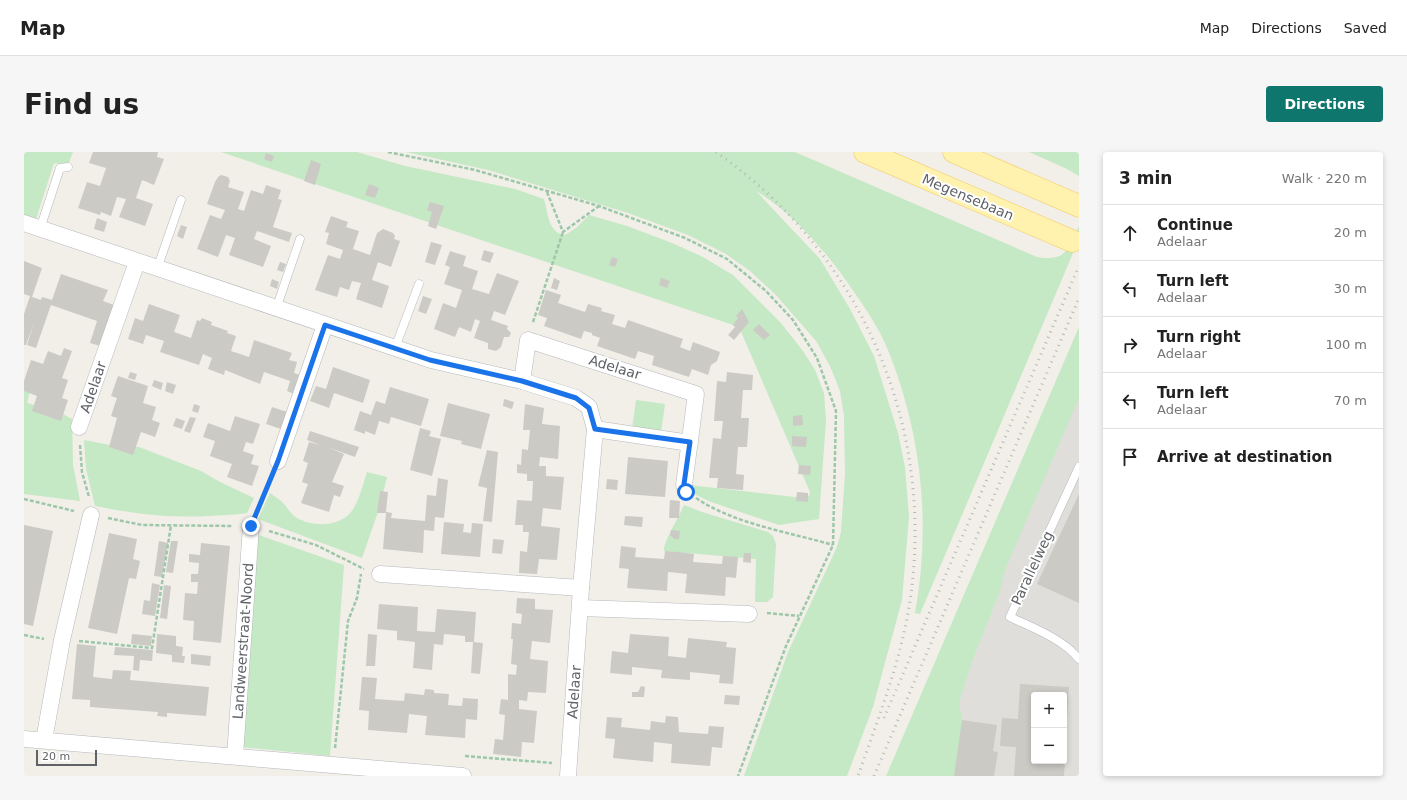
<!DOCTYPE html>
<meta charset="utf-8">
<style>
body{margin:0;font-family:"DejaVu Sans",sans-serif;background:#f6f6f6;color:#222}
.controls{position:absolute;right:12px;bottom:12px;display:grid;overflow:hidden;border-radius:4px;box-shadow:0 2px 6px #0003}
.controls button{width:36px;height:36px;display:grid;place-items:center;padding:0;border:0;border-bottom:1px solid #e0e0e0;background:#fff;color:#222;font:20px sans-serif}
.scale{position:absolute;left:12px;bottom:10px;width:61px;box-sizing:border-box;padding-left:4px;border:2px solid #5f6368;border-top:0;font-size:11px;line-height:14px;white-space:nowrap;color:#5f6368;-webkit-text-stroke:3px #fff;paint-order:stroke}
.stop{position:absolute;width:12px;height:12px;margin:-9px;border:3px solid #1a73e8;border-radius:50%;background:#fff}
.stop.end{background:#1a73e8;border-color:#fff;box-shadow:0 1px 4px #0008}
.list{margin:0;padding:0;list-style:none}
h2{display:flex;justify-content:space-between;align-items:center;height:52px;margin:0;padding:0 16px;font-size:17px}
h2 small{font-size:13px;font-weight:400;color:#767676}
.list li{display:grid;grid-template-columns:26px 1fr auto;gap:12px;align-items:center;box-sizing:border-box;height:56px;padding:0 16px;border-top:1px solid #e0e0e0}
.list b{display:block;font-size:15px;white-space:nowrap}
.list p{margin:0;font-size:13px;white-space:nowrap;color:#767676}
.list em{font-size:13px;font-style:normal;color:#767676}
.icon{flex:none;width:22px;height:22px;fill:none;stroke:currentColor;stroke-width:2;stroke-linecap:round;stroke-linejoin:round}
.map{position:relative;flex:none;width:1055px;height:624px;overflow:hidden;border-radius:4px}
header{display:flex;align-items:center;gap:24px;box-sizing:border-box;height:56px;padding:0 20px;background:#fff;border-bottom:1px solid #e0e0e0}
header strong{font-size:19px}
nav{display:flex;gap:22px;margin-inline-start:auto;font-size:14px}
.intro{display:flex;align-items:center;justify-content:space-between;box-sizing:border-box;height:96px;padding:0 24px}
h1{margin:0;font-size:28px}
.button{padding:10px 18px;border-radius:4px;background:#0f766e;color:#fff;font-size:14px;font-weight:700}
main{display:flex;gap:24px;padding:0 24px}
aside{flex:1;background:#fff;border-radius:4px;box-shadow:0 2px 6px #0003}
.map>svg:first-child{display:block}
.industrial{fill:#e0deda;fill-rule:evenodd}
.green{fill:#c5e8c5}
.building{fill:#cccac5}
.lines{fill:none;stroke-linecap:round;stroke-linejoin:round}
.lane-casing{stroke:#b5b8bc;stroke-width:9}
.street-casing{stroke:#b5b8bc;stroke-width:17}
.primary-casing{stroke:#f2c960;stroke-width:23}
.path{stroke:#9cc7a9;stroke-width:2.5;stroke-dasharray:4 2;stroke-linecap:butt}
.lane{stroke:#fff;stroke-width:8}
.street{stroke:#fff;stroke-width:16}
.primary{stroke:#fff2af;stroke-width:22}
.rail{stroke:#b6b7b8;stroke-width:3;stroke-dasharray:1 5;stroke-linecap:butt}
.route{stroke:#1a73e8;stroke-width:5}
.labels{text-anchor:middle;dominant-baseline:central;stroke-width:4;stroke-linejoin:round;paint-order:stroke}
.street-label{font-size:14px;fill:#5f6368;stroke:#fff}
</style>
<header>
<strong>Map</strong>
<nav><a>Map</a><a>Directions</a><a>Saved</a></nav>
</header>
<div class="intro"><h1>Find us</h1><a class="button">Directions</a></div>
<main>
<div class="map">
<svg width="1055" height="624" viewBox="0 0 1055 624">
<rect width="100%" height="100%" fill="#f1efe8"/>
<!-- industrial -->
<path class="industrial" d="M1055 207V624H875ZM1010 543H1040V609H1010Z"/>
<!-- green -->
<g class="green">
<path d="M0 0H49L44 13 30 11 12 67 0 64Z"/>
<path d="M197 0H333L381 14 491 37 520 47C524 61 524 81 541 83L552 76 565 63 603 74 648 91 677 104 709 123 757 171 779 199 791 218 800 241 802 268 795 367 755 373 687 350 672 343 665 333 779 346 785 344 786 340 715 175Z"/>
<path d="M382 0H771L1013 105C1042 110 1045 97 1055 74V87L896 462 891 461C907 374 898 285 866 203 855 173 834 146 816 120 793 90 765 58 732 39L796 107 826 157 850 204 874 281 881 315 885 365 878 448 849 555 823 624H720L764 500 813 395 817 380 821 322 820 264 816 239 806 214 792 189 752 143 726 119 702 102 664 83 604 61 464 18Z"/>
<path d="M1005 0H1055V24L1041 16Z"/>
<path d="M1055 175V246L981 418 976 439 949 507 935 551 938 568V624H862Z"/>
<path d="M0 228 8 230 3 251 35 260 48 267 49 313 56 349 0 342Z"/>
<path d="M612 248 641 252 637 280 608 277Z"/>
<path d="M60 288 91 294 115 295 177 319 196 330 230 346 223 361C210 363 197 363 184 364 142 366 111 362 71 354L62 317Z"/>
<path d="M343 320 363 325 355 357 338 406 234 367 246 341C250 344 255 347 258 350 264 356 266 362 273 366 289 375 315 375 327 360 335 350 339 332 343 320Z"/>
<path d="M660 353 678 360 744 380 749 384 752 392 749 445 743 450H731L732 407 640 399C639 390 656 364 660 353Z"/>
<path d="M232 382 320 413 306 604 217 595Z"/>
</g>
<!-- building -->
<g class="building">
<path d="M69 0H134L133 5 140 7 130 33 118 28 112 46 129 52 121 74 95 65 102 47 93 45 87 64 77 60 76 63 54 56 63 30 76 34 82 16 65 11Z"/>
<path d="M242 1 250 4 248 10 240 7Z"/>
<path d="M287 8 297 12 291 33 280 29Z"/>
<path d="M197 23 204 25 206 29 204 35 220 40 214 57 220 59 227 38 239 42 242 33 257 38 254 47 258 48 249 75 268 81 265 90 233 79 230 87 247 94 239 115 205 103 211 86 202 83 194 105 173 97 186 63 197 67 201 58 183 52 191 30 194 25Z"/>
<path d="M345 32 355 36 351 46 341 43Z"/>
<path d="M406 50 420 54 412 77 404 74 408 60 403 58Z"/>
<path d="M307 64 324 70 322 75 335 79 329 97 346 103 353 81 359 77 369 81 371 84 370 87 376 89 367 115 354 110 348 128 365 134 358 156 332 147 337 131 328 129 325 138 316 135 313 145 291 138 304 103 316 107 319 98 302 92 305 81 301 80Z"/>
<path d="M73 66 83 70 80 80 70 77Z"/>
<path d="M157 73 163 75 159 87 153 84Z"/>
<path d="M407 90 418 93 411 113 401 110Z"/>
<path d="M460 98 470 101 466 111 457 108Z"/>
<path d="M426 99 442 104 439 114 454 119 448 137 465 142 473 121 495 129 481 163 470 159 467 168 484 174 483 177 487 181 485 185H480L477 195 472 199 464 197V191L450 186 456 169 451 167 447 180 435 175 431 185 410 177 419 151 432 156 438 138 420 132 426 115 421 113Z"/>
<path d="M588 105 594 107 591 115 585 113Z"/>
<path d="M0 109 18 116 8 145 17 148 18 145 28 148 37 122 84 138 79 149 90 153 76 194 66 191 73 169 27 153 12 196 3 193 10 171 2 193H0V162L6 144 0 142Z"/>
<path d="M256 110 262 112 259 120 253 118Z"/>
<path d="M530 126 536 129 533 138 527 136Z"/>
<path d="M637 126 646 129 643 136 635 133Z"/>
<path d="M248 127 255 130 253 137 246 134Z"/>
<path d="M522 138 537 143 534 151 561 160 564 152 578 156 577 159 591 163 588 172 601 176 604 168 659 187 656 195 666 199 669 190 696 200 693 209 687 213 684 223 668 217 665 225 628 213 630 204 614 199 611 207 573 194 576 186 568 183V181L560 179 557 187 520 174 523 166 514 163Z"/>
<path d="M399 144 408 147 402 162 394 159Z"/>
<path d="M125 152 156 163 150 180 167 186 173 168 176 169 178 166 188 170 187 173 204 179 203 181 212 184 207 199 225 205 230 188 268 201 265 208 273 210 270 221 279 224 272 243 263 239 266 229 240 220 236 232 201 218 200 223 184 217 188 206 179 202 175 213 136 200 140 189 122 183 119 192 104 187 111 166 119 169Z"/>
<path d="M718 157 725 170 710 188 704 183 711 175 709 173 714 166 712 164Z"/>
<path d="M735 172 746 183 740 188 729 178Z"/>
<path d="M40 196 48 199 38 226 44 228 38 246 44 248 37 269 8 259 13 244 0 239V229L7 208 19 212 24 199 37 204Z"/>
<path d="M309 215 346 228 339 251 310 241 305 256 286 249 292 234 302 237Z"/>
<path d="M106 220 113 222 111 228 104 226Z"/>
<path d="M703 220 729 223 728 238H719L717 266H725L723 295H714L713 309 712 322 720 323 719 338 693 336 694 326H685L689 286 697 287 699 269H690L693 229 702 230Z"/>
<path d="M94 224 124 234 119 251 132 255 128 268 136 271 131 285 117 280 109 303 85 295 93 266 87 264 93 246 87 244Z"/>
<path d="M130 228 139 231 137 238 128 234Z"/>
<path d="M143 230 152 233 149 242 141 239Z"/>
<path d="M366 235 405 247 397 274 367 265 365 272 355 269 351 283 341 279V282L330 278 336 259 347 263 352 249 361 252Z"/>
<path d="M480 247 490 250 488 257 479 254Z"/>
<path d="M424 251 466 262 457 297 437 292 438 289 416 284Z"/>
<path d="M170 252 176 254 174 261 168 259Z"/>
<path d="M501 252 520 256 518 272 536 274 534 307 516 305 515 314H522V324L540 325 537 358 519 356 517 374 536 376 533 408 515 407 513 422 495 421 496 399 503 400 505 380H499V373H491L493 348 508 349 509 329H503V322L493 321V312L497 313 498 297 504 298 506 278H499Z"/>
<path d="M248 255 263 260 257 277 242 272Z"/>
<path d="M778 263 779 273 769 274V264Z"/>
<path d="M211 264 236 272 229 292 222 290 219 299 230 303 227 312 235 314 228 334 203 325 208 312 186 304 191 289 179 285 184 271 206 279Z"/>
<path d="M166 265 172 266 166 281 160 279Z"/>
<path d="M152 266 161 269 158 277 149 274Z"/>
<path d="M396 276 407 279 405 284 417 287 408 324 386 318Z"/>
<path d="M286 279 335 295 331 305 303 295 320 302 308 330 320 334 316 345 310 343 305 360 277 351 284 332 278 330 284 311 279 309 285 290 296 293 283 288Z"/>
<path d="M768 284 783 285 782 295 768 294Z"/>
<path d="M463 298 474 300 468 370 459 369 463 336 454 334Z"/>
<path d="M604 305 644 309 641 345 601 342Z"/>
<path d="M775 313 787 314 786 323 774 322Z"/>
<path d="M414 326 424 328 420 366 411 365 410 379 400 378 399 401 359 397 362 361H353L356 339 364 340 362 360 368 361 367 366 401 369 403 343 412 344Z"/>
<path d="M583 327 594 328 593 338 582 337Z"/>
<path d="M773 340 784 341V350L772 349Z"/>
<path d="M1055 342V451L1013 432Z"/>
<path d="M646 348 656 349 655 366H645Z"/>
<path d="M601 364 619 365 618 375 600 373Z"/>
<path d="M420 370 440 372 439 380 447 381 448 371 459 372 456 405 417 402Z"/>
<path d="M0 373 29 379 9 474 0 472Z"/>
<path d="M647 378 656 379 655 387H650L646 383Z"/>
<path d="M85 381 113 387 109 407 116 409 112 427 105 426 93 482 64 476Z"/>
<path d="M469 387 480 388 478 402 468 401Z"/>
<path d="M135 389 144 391 138 425 130 424Z"/>
<path d="M147 389H154L149 421 142 420Z"/>
<path d="M177 391 206 394 197 491 169 488 170 469 159 468 161 441 173 442 174 430H167V422H174L175 411 165 410V402L176 403Z"/>
<path d="M597 394 612 396 611 405 640 407 641 399 655 400 670 402 669 410 698 412 699 404 714 405 712 426 702 425 701 444 661 441 663 422 654 421 644 420 643 439 603 436 605 417 595 416Z"/>
<path d="M720 401H727V411L719 410Z"/>
<path d="M128 431 136 433 131 464 118 462 120 448 126 449Z"/>
<path d="M140 433 147 434 143 467 136 466Z"/>
<path d="M493 446 511 447V457L529 458 526 491 508 489 506 507 524 509 522 541 504 540 503 549 495 548V557L513 559 510 591 498 590 497 605 469 602 471 587 479 588 481 563 475 562 477 547 484 548V522L492 523 493 513 487 512 489 487H487L488 471 497 472 498 462 492 461Z"/>
<path d="M355 452 394 455 393 479 411 480 413 457 452 460 450 490H441V484L420 482 419 493 410 492 408 518 389 516 391 490 373 488V479L353 477Z"/>
<path d="M108 482 128 484 127 494 107 492Z"/>
<path d="M133 482 152 484V494L159 495 158 504H161L160 511 148 510V503L132 501Z"/>
<path d="M344 482 353 483 351 514H342Z"/>
<path d="M606 482 645 485 644 504 662 506 664 486 703 490 702 495 712 496 709 532 695 531 696 523 666 520V528L637 526 638 518 608 515V523L586 521 588 499 604 501Z"/>
<path d="M449 490 459 491 456 522 447 521Z"/>
<path d="M53 492 72 494 69 525 88 527 89 518 107 519 106 528 185 535 182 564 143 561V565L133 564 134 560 66 555V548L48 547Z"/>
<path d="M91 495 129 498 128 509 116 508 115 519 109 518 110 504 90 503Z"/>
<path d="M167 502 187 504 186 514 167 512Z"/>
<path d="M338 525 353 526 351 547 380 549 381 541 400 543 401 537 410 538V541L425 542 424 553 438 554 439 546 454 547 453 568 442 567 441 586 401 583 403 564 385 562 383 581 344 578 345 559 335 558Z"/>
<path d="M996 532 1045 535 1041 600 1040 543H1010V609H1041L1040 624H990L992 595 976 594 978 566 994 567Z"/>
<path d="M617 534 621 535 620 545H608V540H614Z"/>
<path d="M701 543 716 544 715 553 700 552Z"/>
<path d="M642 564 654 565 655 580 684 582 685 574 700 575 698 596 688 595 686 614 647 611 648 592 630 590 629 610 589 606 591 587 581 586 583 565 598 566 597 575 626 578 627 569 641 571Z"/>
<path d="M938 568 973 573 969 599 974 600 970 624H930Z"/>
</g>
<g class="lines">
<defs>
<g id="lane">
<path d="M16 77 36 16 44 15"/>
<path d="M133 117 157 48"/>
<path d="M252 157 276 87"/>
<path d="M371 196 395 132"/>
<path d="M1055 315 986 465C1009 476 1039 487 1055 507"/>
</g>
<g id="street">
<path d="M0 71 407 208 498 229 552 246 565 255 571 277 557 436 544 624"/>
<path d="M498 229 504 188 672 242 660 333"/>
<path d="M55 275 113 110"/>
<path d="M571 277 666 291"/>
<path d="M254 309 301 173"/>
<path d="M356 422 557 436"/>
<path d="M556 456 725 462"/>
<path d="M0 587 439 624"/>
<path d="M20 588 38 488 67 363"/>
<path d="M211 604 227 374"/>
</g>
<g id="primary">
<path d="M841 0 1048 89"/>
<path d="M930 0 1055 54"/>
</g>
</defs>
<!-- lane casing -->
<use href="#lane" class="lane-casing"/>
<!-- street casing -->
<use href="#street" class="street-casing"/>
<!-- primary casing -->
<use href="#primary" class="primary-casing"/>
<!-- path -->
<g class="path">
<path d="M364 0 451 18 575 54 661 86 703 107 742 139 769 168 793 206 812 259 809 393 762 494 714 624"/>
<path d="M523 40 539 80 575 54"/>
<path d="M509 170 539 80"/>
<path d="M56 293 58 320 65 345"/>
<path d="M672 346C710 372 765 380 809 393"/>
<path d="M0 347 50 359"/>
<path d="M233 359 248 325"/>
<path d="M84 366 118 373 209 374"/>
<path d="M245 379 292 393 340 417"/>
<path d="M743 461 775 464"/>
<path d="M0 483 20 487"/>
<path d="M55 489 128 496 147 373"/>
<path d="M311 596 324 469 333 446 337 422"/>
<path d="M441 604 528 611"/>
</g>
<!-- lane -->
<use href="#lane" class="lane"/>
<!-- street -->
<use href="#street" class="street"/>
<!-- primary -->
<use href="#primary" class="primary"/>
<!-- rail -->
<g class="rail">
<path d="M692 0C837 101 912 274 886 449 877 509 854 567 834 624"/>
<path d="M860 566 1055 114"/>
<path d="M850 624 1055 146"/>
</g>
</g>
<g class="lines">
<!-- route -->
<path class="route" d="M227 374 254 309 301 173 406 208 498 229 552 246 565 256 571 277 666 290 660 332 662 340"/>
</g>
<g class="labels">
<!-- street labels -->
<g class="street-label">
<text transform="translate(944 45) rotate(23)">Megensebaan</text>
<text transform="translate(591 215) rotate(17)">Adelaar</text>
<text transform="translate(69 235) rotate(-71)">Adelaar</text>
<text transform="translate(1008 416) rotate(-65)">Parallelweg</text>
<text transform="translate(219 489) rotate(-86)">Landweerstraat-Noord</text>
<text transform="translate(550 540) rotate(-86)">Adelaar</text>
</g>
</g>
</svg>
<div class="controls">
<button>+</button>
<button>−</button>
</div>
<div class="scale">20 m</div>
<div class="stop" style="left:662px;top:340px"></div>
<div class="stop end" style="left:227px;top:374px"></div>
</div>
<aside>
<h2>3 min<small>Walk · 220 m</small></h2>
<ul class="list">
<li><svg class="icon" aria-label="ahead" viewBox="0 0 24 24"><path d="M12 20V5M6 11l6-6 6 6"/></svg><div><b>Continue</b><p>Adelaar</p></div><em>20 m</em></li>
<li><svg class="icon" aria-label="left" viewBox="0 0 24 24"><path d="M17 20v-9H6M10 6l-5 5 5 5"/></svg><div><b>Turn left</b><p>Adelaar</p></div><em>30 m</em></li>
<li><svg class="icon" aria-label="right" viewBox="0 0 24 24"><path d="M7 20v-9h11M14 6l5 5-5 5"/></svg><div><b>Turn right</b><p>Adelaar</p></div><em>100 m</em></li>
<li><svg class="icon" aria-label="left" viewBox="0 0 24 24"><path d="M17 20v-9H6M10 6l-5 5 5 5"/></svg><div><b>Turn left</b><p>Adelaar</p></div><em>70 m</em></li>
<li><svg class="icon" aria-label="arrive" viewBox="0 0 24 24"><path d="M6 21V4h12l-3 4 3 4H6"/></svg><div><b>Arrive at destination</b></div></li>
</ul>
</aside>
</main>
